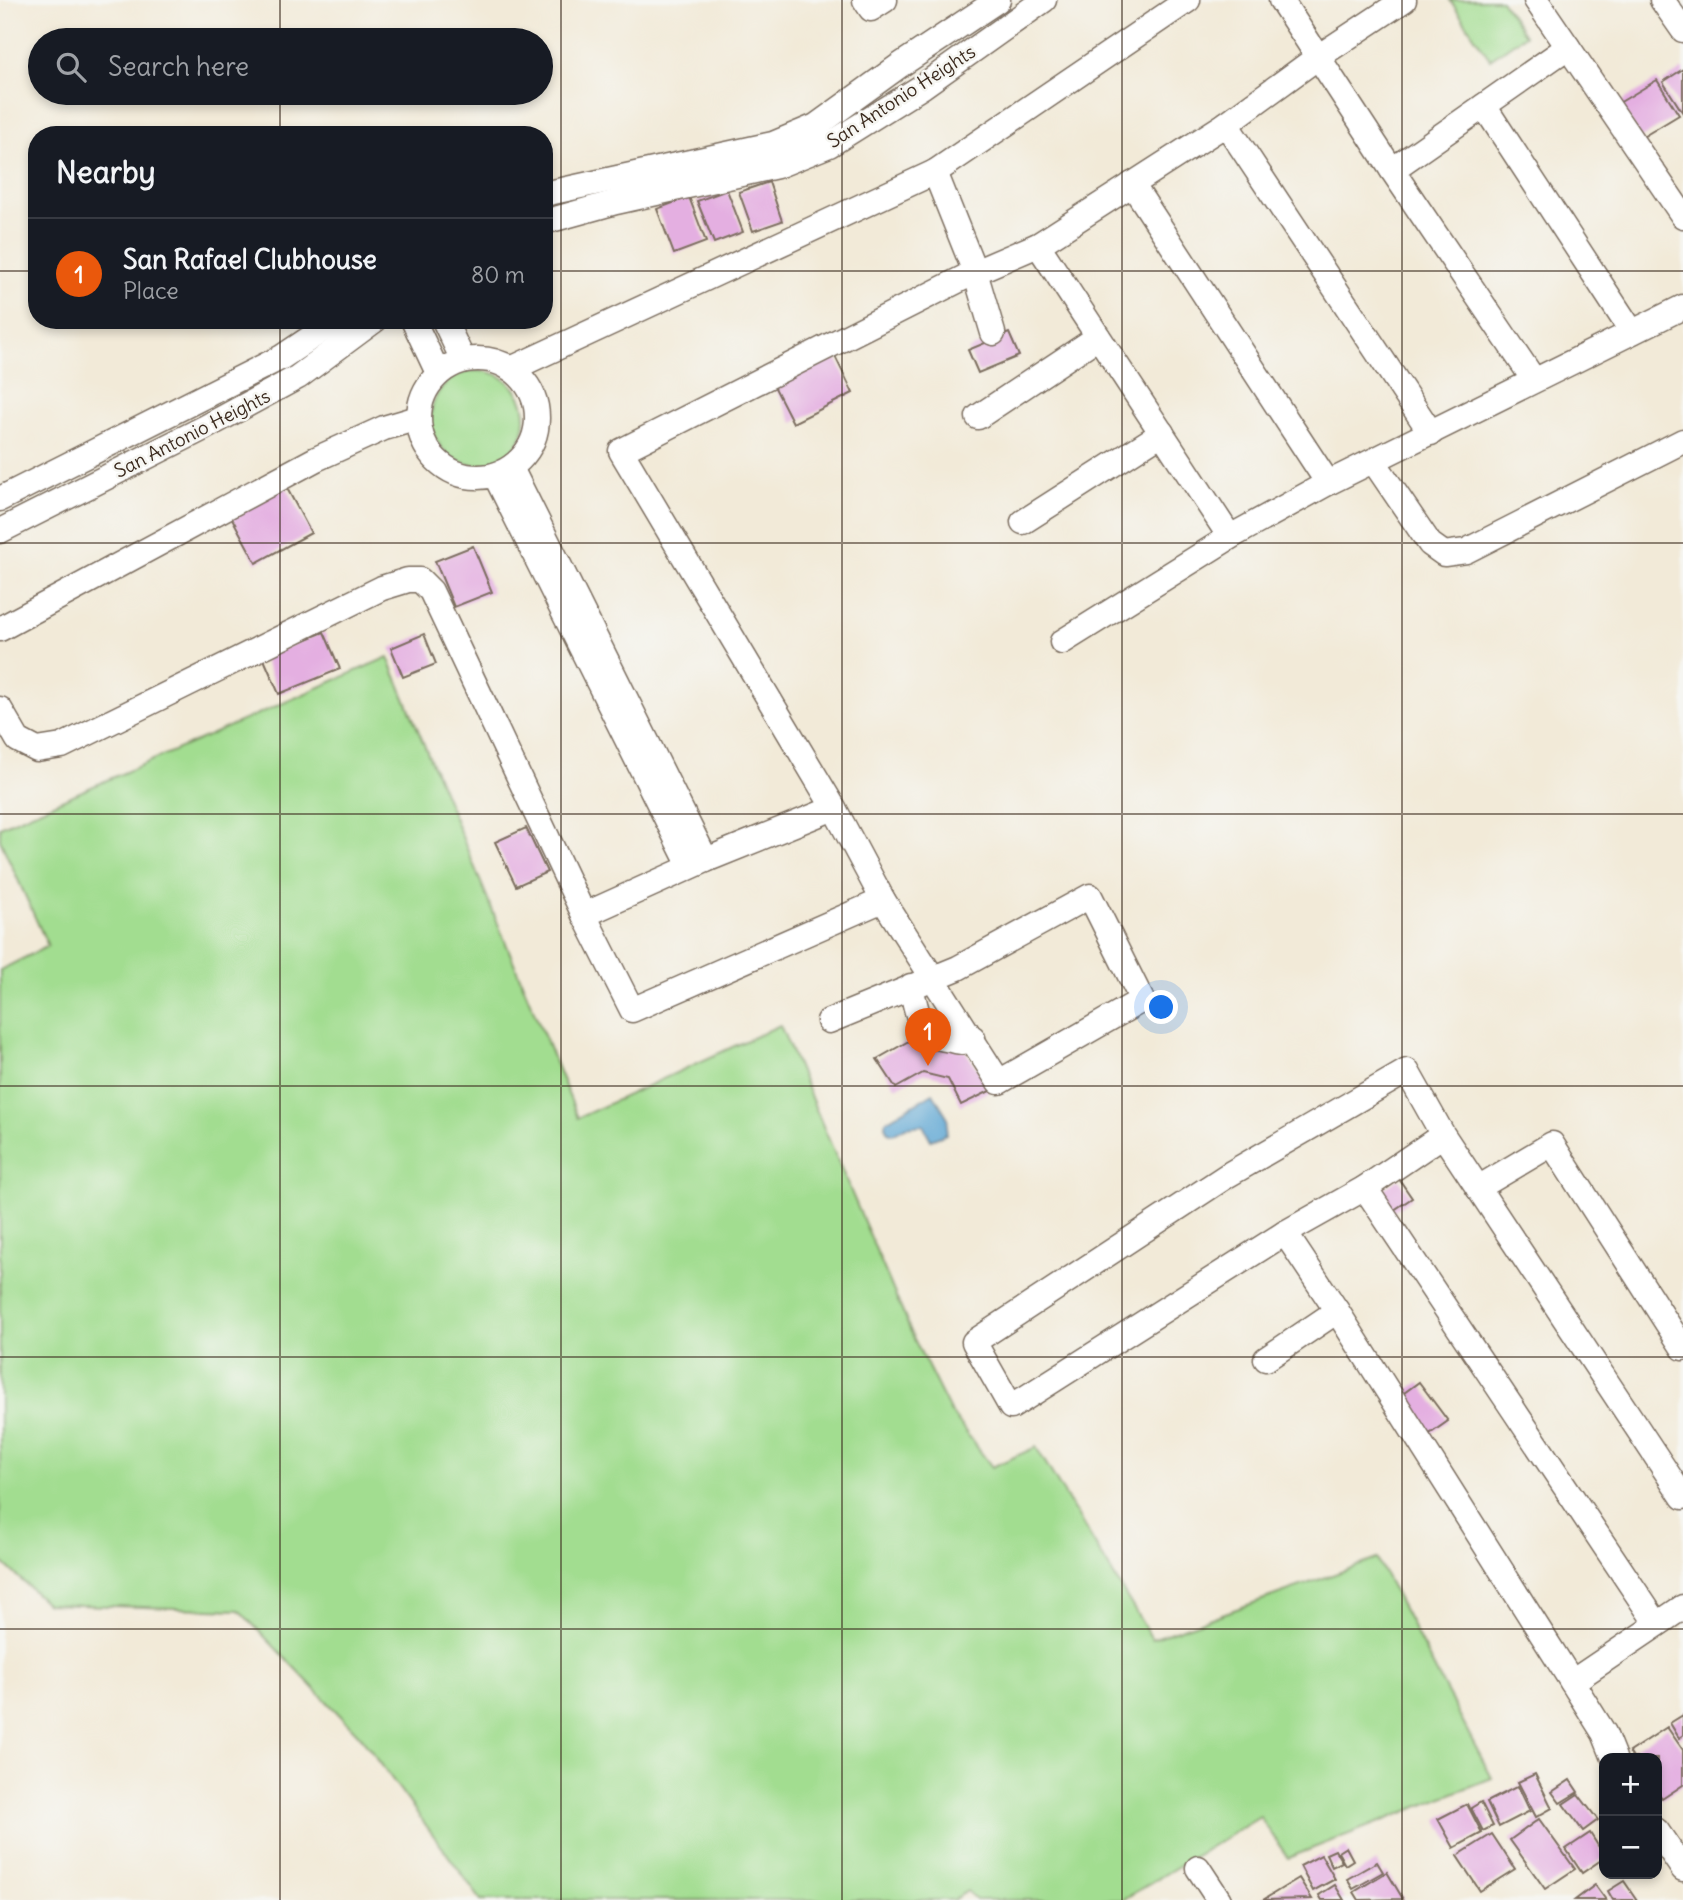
<!DOCTYPE html>
<meta charset="utf-8">
<style>
body{margin:0;font-family:Delius,sans-serif;background:#20242c;color:#f1f3f6}
.controls{position:absolute;right:21px;bottom:21px;display:grid;overflow:hidden;border-radius:14px;box-shadow:0 4px 10px #0003}
.controls button{width:63px;height:63px;display:grid;place-items:center;padding:0;border:0;border-bottom:2px solid #363941;background:#171b24;color:#f1f3f6;font:35px sans-serif}
.you{position:absolute;left:1162px;top:1008px;width:24px;height:24px;margin:-18px;border:5px solid #fff;border-radius:50%;background:#1a73e8;box-shadow:0 0 0 10px #1a73e833}
.badge{display:grid;place-items:center;width:46px;height:46px;border-radius:50%;background:#ea580c;color:#fff;font-size:23px;font-weight:700}
.pin{position:absolute;translate:-50% -58px;filter:drop-shadow(0 2px 4px #0008)}
.pin::after{content:'';position:absolute;top:37px;width:24px;height:21px;background:inherit;clip-path:polygon(0 0,100% 0,50% 100%)}
.list{margin:0;padding:0;list-style:none}
h2{display:flex;justify-content:space-between;align-items:center;height:91px;margin:0;padding:0 28px;font-size:30px}
h2 small{font-size:23px;font-weight:400;color:#9ea1a6}
.list li{display:grid;grid-template-columns:46px 1fr auto;gap:21px;align-items:center;box-sizing:border-box;height:112px;padding:0 28px;border-top:2px solid #363941}
.list b{display:block;font-size:26px;white-space:nowrap}
.list p{margin:0;font-size:23px;white-space:nowrap;color:#9ea1a6}
.list em{font-size:23px;font-style:normal;color:#9ea1a6}
.icon{flex:none;width:38px;height:38px;fill:none;stroke:currentColor;stroke-width:2;stroke-linecap:round;stroke-linejoin:round}
.map{position:relative;flex:none;width:1683px;height:1900px;overflow:hidden}
.search{position:absolute;background:#171b24;box-shadow:0 4px 10px #0003;left:28px;top:28px;width:525px;height:77px;display:flex;align-items:center;gap:18px;box-sizing:border-box;padding:0 24px;border-radius:38px;color:#9ea1a6;font-size:26px}
.panel{position:absolute;background:#171b24;box-shadow:0 4px 10px #0003;left:28px;top:126px;width:525px;height:203px;border-radius:28px}
.map>svg:first-child{display:block}
.green{fill:#a2dd90;stroke:#6e8457;stroke-width:2}
.water{fill:#5ba5d3;stroke:#4b6878;stroke-width:2}
.building{fill:#e4afe1}
.lines{fill:none;stroke-linecap:round;stroke-linejoin:round}
.minor-casing{stroke:#7b6d5f;stroke-width:27}
.minor{stroke:#fff;stroke-width:24}
.grid{fill:none;stroke:#3b2a1e;stroke-width:2;stroke-opacity:0.55}
.labels{text-anchor:middle;dominant-baseline:central;stroke-width:5;stroke-linejoin:round;paint-order:stroke}
.street-label{font-size:19px;fill:#3b2a1e;stroke:#f6f6f2}
</style>
<div class="map">
<svg width="1683" height="1900" viewBox="0 0 1683 1900">
<rect width="100%" height="100%" fill="#f6f6f2"/>
<filter id="ink" filterUnits="userSpaceOnUse"><feTurbulence type="fractalNoise" baseFrequency=".0143" numOctaves="2"/><feDisplacementMap in="SourceGraphic" scale="14" xChannelSelector="R" yChannelSelector="G"/><feConvolveMatrix kernelMatrix="1 2 1 2 8 2 1 2 1" color-interpolation-filters="sRGB"/></filter>
<filter id="wash" filterUnits="userSpaceOnUse"><feTurbulence type="fractalNoise" baseFrequency=".00686" numOctaves="4" result="noise"/><feDisplacementMap in="SourceGraphic" scale="28" xChannelSelector="R" yChannelSelector="G"/><feGaussianBlur stdDeviation="1.57" result="paint"/><feColorMatrix in="noise" values="0 0 0 0 0 0 0 0 0 0 0 0 0 0 0 0 0 1.4 0 .05"/><feComposite in="paint" operator="in"/></filter>
<g filter="url(#wash)">
<rect width="100%" height="100%" fill="#f2ead8"/>
<!-- green -->
<g class="green">
<path d="M1450 0H1501L1525 35 1490 59Z"/>
<circle cx="478" cy="418" r="47"/>
<path d="M388 657 578 1118 780 1025 914 1339 950 1411 992 1467 1036 1447 1152 1639 1377 1559 1492 1778 1288 1858 1260 1817 1122 1900H976L967 1891 953 1900H481L361 1737 239 1610 47 1604 0 1560V970L48 946 0 840V827Z"/>
</g>
<!-- water -->
<path class="water" d="M933 1093 948 1118 946 1134 931 1140 923 1125 905 1127 893 1134 888 1132 885 1126 886 1121Z"/>
<g id="blocks">
<!-- building -->
<g class="building">
<path d="M1683 69V113L1663 82Z"/>
<path d="M1657 80 1679 115 1641 138 1619 103Z"/>
<path d="M769 182 782 221 753 231 739 192Z"/>
<path d="M727 190 743 232 714 243 697 201Z"/>
<path d="M689 197 706 242 674 254 657 209Z"/>
<path d="M1009 333 1019 356 978 373 968 350Z"/>
<path d="M832 350 853 393 793 423 771 380Z"/>
<path d="M282 479 311 533 256 563 227 509Z"/>
<path d="M473 546 492 592 454 607 435 561Z"/>
<path d="M324 632 340 669 279 694 263 657Z"/>
<path d="M424 634 436 664 403 677 391 648Z"/>
<path d="M526 828 547 872 516 886 495 842Z"/>
<path d="M914 1038 965 1051 992 1090 961 1105 948 1079 923 1073 896 1088 877 1059Z"/>
<path d="M1399 1179 1412 1198 1391 1212 1378 1192Z"/>
<path d="M1419 1382 1448 1421 1428 1435 1400 1396Z"/>
<path d="M1683 1715V1735L1679 1738 1670 1723Z"/>
<path d="M1667 1727 1683 1750V1785L1662 1799 1657 1792V1758H1633L1629 1752Z"/>
<path d="M1535 1774 1552 1808 1536 1817 1518 1782Z"/>
<path d="M1570 1780 1578 1792 1560 1803 1552 1792Z"/>
<path d="M1518 1786 1530 1811 1499 1827 1487 1802Z"/>
<path d="M1578 1794 1598 1820 1583 1831 1563 1804Z"/>
<path d="M1481 1802 1493 1826 1483 1831 1471 1808Z"/>
<path d="M1467 1804 1482 1833 1454 1848 1438 1819Z"/>
<path d="M1539 1819 1575 1869 1545 1889 1510 1840Z"/>
<path d="M1590 1833 1604 1855V1858L1582 1873 1566 1849Z"/>
<path d="M1492 1834 1515 1869 1480 1891 1457 1856Z"/>
<path d="M1346 1847 1353 1860 1345 1865 1338 1852Z"/>
<path d="M1335 1850 1342 1862 1332 1867 1326 1854Z"/>
<path d="M1321 1855 1335 1879 1313 1891 1300 1866Z"/>
<path d="M1377 1862 1383 1872 1353 1889 1347 1879Z"/>
<path d="M1387 1872 1403 1899 1359 1900 1354 1892Z"/>
<path d="M1299 1878 1312 1899 1263 1900Z"/>
<path d="M1624 1881 1637 1900H1613L1608 1891Z"/>
<path d="M1335 1885 1344 1900H1322L1319 1895Z"/>
<path d="M1595 1885 1606 1900H1575Z"/>
</g>
</g>
</g>
<g filter="url(#ink)">
<use href="#blocks" fill-opacity="0" stroke="#7b6d5f" stroke-width="2"/>
<g class="lines">
<defs>
<g id="minor">
<path d="M865 0 871 9 885 0"/>
<path d="M1281 0 1392 170 1534 380"/>
<path d="M1536 0 1683 216"/>
<path d="M1662 0 1683 30"/>
<path d="M1484 106 1632 332"/>
<path d="M1226 124 1431 433"/>
<path d="M1392 170 1568 47"/>
<path d="M935 172 975 272 993 333"/>
<path d="M1132 184 1328 483"/>
<path d="M544 194 773 144 816 126 899 66 998 0"/>
<path d="M544 222 616 202 777 166 829 145 923 86 1044 0"/>
<path d="M1038 245 1230 537"/>
<path d="M413 320 438 373"/>
<path d="M444 320 463 360"/>
<circle cx="478" cy="418" r="59"/>
<path d="M511 369 935 172 1188 0"/>
<path d="M978 417 1098 337"/>
<path d="M1374 462 1430 544 1444 554 1466 551 1683 441"/>
<path d="M511 468 706 860"/>
<path d="M495 475 690 866"/>
<path d="M0 499 282 357 337 320"/>
<path d="M1023 522 1162 433"/>
<path d="M0 531 204 428 298 377 375 320"/>
<path d="M0 629 316 459 384 428 418 418"/>
<path d="M1062 642 1230 537 1328 483 1683 307"/>
<path d="M0 709 18 740 37 750 62 746 382 588 408 580H420L431 591 584 915 632 1010 883 900"/>
<path d="M584 915 706 860 834 808"/>
<path d="M911 986C914 1000 918 1025 930 1034 936 1038 945 1039 952 1040 960 1042 966 1044 973 1038"/>
<path d="M829 1021 958 968 1090 896 1142 1000 999 1082 883 900 834 808 621 451 975 272 1038 245 1226 124 1318 57 1404 0"/>
<path d="M1443 1135 1365 1188 1285 1233 1011 1407 974 1342 1228 1175 1407 1071 1443 1135 1683 1497"/>
<path d="M1365 1188 1657 1624"/>
<path d="M1478 1188 1552 1144 1683 1348"/>
<path d="M1285 1233 1337 1311 1572 1682 1604 1733 1614 1758"/>
<path d="M1266 1359 1337 1311"/>
<path d="M1572 1682 1683 1607"/>
<path d="M1657 1831 1683 1869"/>
<path d="M1198 1868 1219 1900"/>
</g>
</defs>
<!-- minor casing -->
<use href="#minor" class="minor-casing"/>
<!-- minor -->
<use href="#minor" class="minor"/>
</g>
</g>
<!-- grid -->
<path class="grid" d="M280 0V40M561 0V1900M842 0V1900M1122 0V1900M1402 0V1900M280 93V135M0 271H37M544 271H1683M280 320V1900M0 543H1683M0 814H1683M0 1086H1683M0 1357H1683M0 1629H1683"/>
<g class="labels">
<!-- street labels -->
<g class="street-label">
<text transform="translate(901 96) rotate(-33)">San Antonio Heights</text>
<text transform="translate(192 433) rotate(-27)">San Antonio Heights</text>
</g>
</g>
</svg>
<div class="controls">
<button>+</button>
<button>−</button>
</div>
<div class="you"></div>
<div class="pin badge" style="left:928px;top:1066px">1</div>
<div class="search"><svg class="icon" aria-label="search" viewBox="0 0 24 24"><circle cx="10" cy="10" r="6"/><path d="M15 15l6 6"/></svg>Search here</div>
<section class="panel">
<h2>Nearby<small></small></h2>
<ul class="list">
<li><span class="badge">1</span><div><b>San Rafael Clubhouse</b><p>Place</p></div><em>80 m</em></li>
</ul>
</section>
</div>
